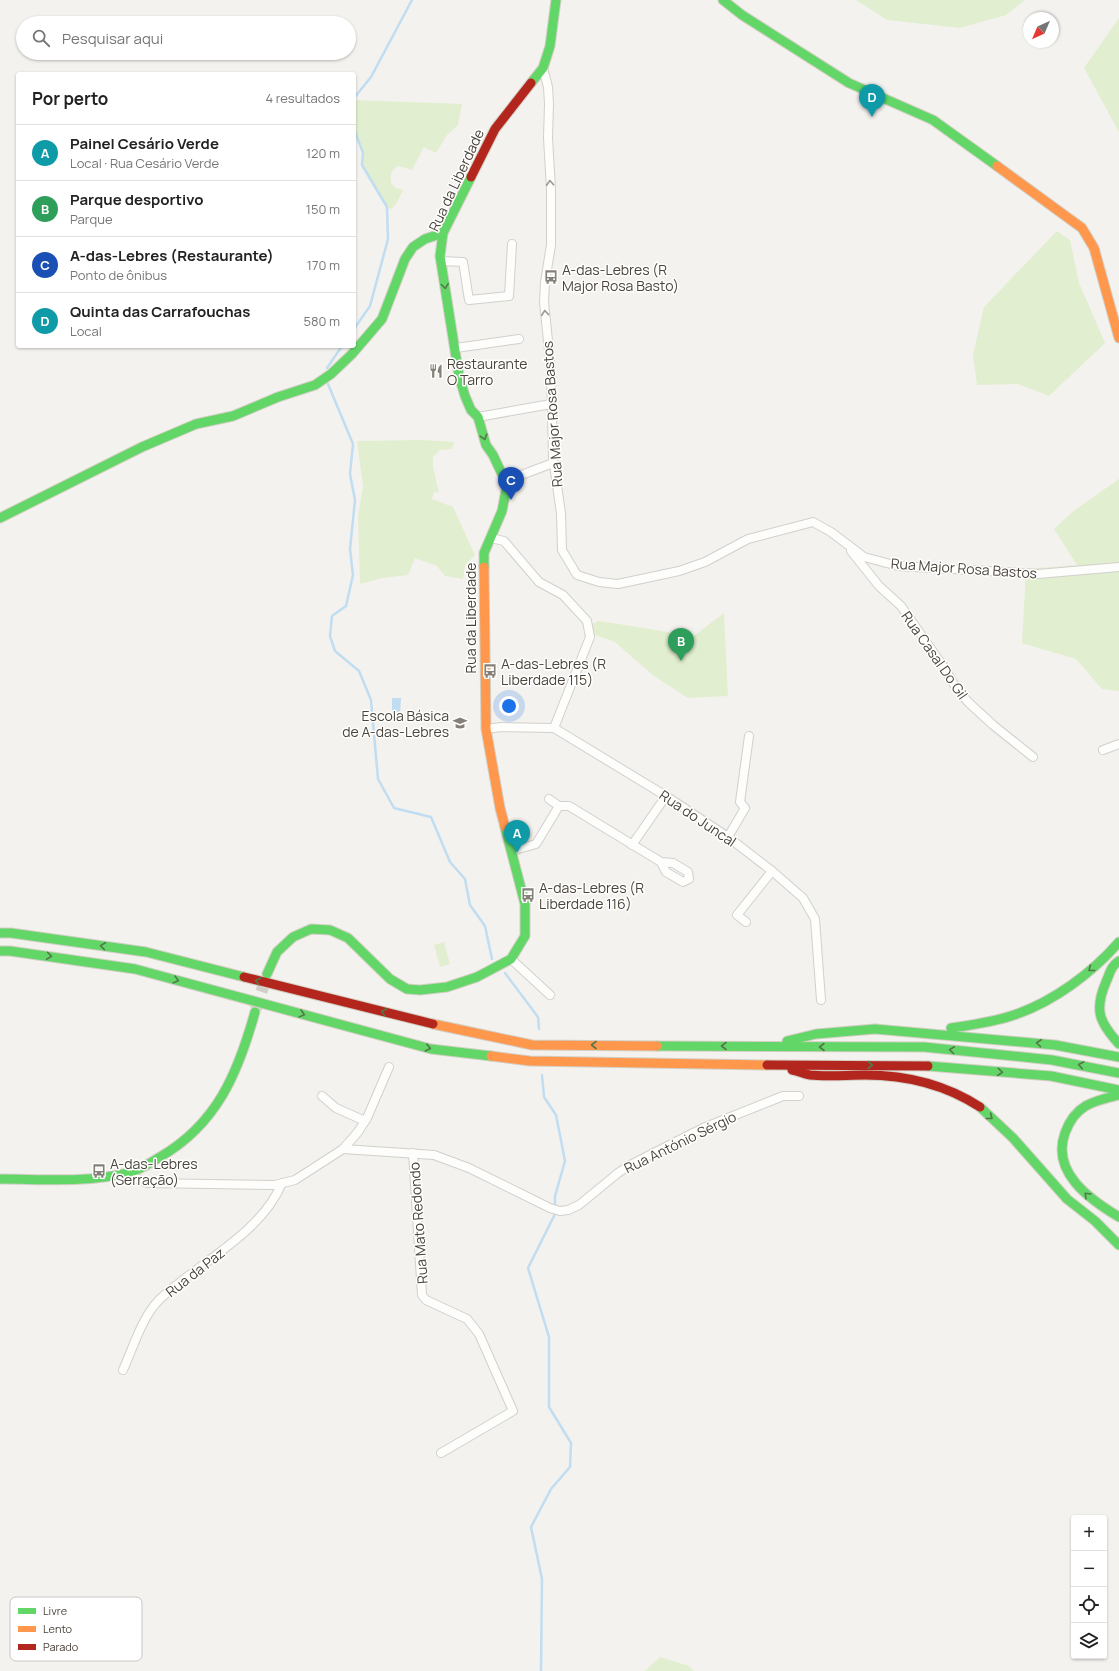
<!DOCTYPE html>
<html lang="pt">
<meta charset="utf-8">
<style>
body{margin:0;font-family:Manrope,sans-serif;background:#f2f2f2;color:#222}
.controls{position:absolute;right:12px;bottom:12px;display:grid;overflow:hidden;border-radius:4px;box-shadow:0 1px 3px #0004}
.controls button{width:36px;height:36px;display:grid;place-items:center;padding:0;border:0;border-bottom:1px solid #e0e0e0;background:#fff;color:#222;font:20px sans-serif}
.compass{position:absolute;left:1023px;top:12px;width:36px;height:36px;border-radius:50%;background:#fff;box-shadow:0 1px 3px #0004;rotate:224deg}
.you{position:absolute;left:509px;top:706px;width:14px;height:14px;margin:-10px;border:3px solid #fff;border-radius:50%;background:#1a73e8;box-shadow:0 0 0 6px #1a73e833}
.badge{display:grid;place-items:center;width:26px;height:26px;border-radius:50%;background:#ea580c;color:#fff;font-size:13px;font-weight:700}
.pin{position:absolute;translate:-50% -33px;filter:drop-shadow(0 1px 2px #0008)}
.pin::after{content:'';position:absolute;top:21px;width:14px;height:12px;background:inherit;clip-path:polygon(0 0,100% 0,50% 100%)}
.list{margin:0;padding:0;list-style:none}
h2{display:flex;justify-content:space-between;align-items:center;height:52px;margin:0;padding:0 16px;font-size:17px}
h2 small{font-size:13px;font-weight:400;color:#767676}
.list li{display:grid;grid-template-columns:26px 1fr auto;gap:12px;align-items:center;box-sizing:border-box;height:56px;padding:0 16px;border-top:1px solid #e0e0e0}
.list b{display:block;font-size:15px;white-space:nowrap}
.list p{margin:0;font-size:13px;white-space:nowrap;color:#767676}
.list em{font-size:13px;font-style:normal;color:#767676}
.icon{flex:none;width:22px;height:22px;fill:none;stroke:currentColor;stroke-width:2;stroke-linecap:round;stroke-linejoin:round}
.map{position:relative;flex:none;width:1119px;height:1671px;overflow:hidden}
.search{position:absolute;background:#fff;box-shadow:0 1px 3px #0004;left:16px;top:16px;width:340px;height:44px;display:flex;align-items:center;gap:10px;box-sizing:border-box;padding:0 14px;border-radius:22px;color:#767676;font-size:15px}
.panel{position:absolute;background:#fff;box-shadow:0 1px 3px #0004;left:16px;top:72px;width:340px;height:276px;border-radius:4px}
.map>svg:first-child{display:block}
.green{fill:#e1eecf}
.water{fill:#c0ddf1}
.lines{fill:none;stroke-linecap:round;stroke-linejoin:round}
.stream{stroke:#c0ddf1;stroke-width:2.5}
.secondary-tunnel{stroke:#d2cfca;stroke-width:12;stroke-dasharray:12 6;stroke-linecap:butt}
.street-casing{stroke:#d2d0cb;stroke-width:10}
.fast-casing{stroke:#d3cfc5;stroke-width:11}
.slow-casing{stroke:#d3cfc5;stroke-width:11}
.jam-casing{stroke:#d3cfc5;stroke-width:11}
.street{stroke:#fdfdfc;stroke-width:8}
.fast{stroke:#63d668;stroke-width:9}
.slow{stroke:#ff974d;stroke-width:9}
.jam{stroke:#b3261e;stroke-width:9}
.oneway{stroke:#9b9791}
.oneway2{stroke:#537749}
.labels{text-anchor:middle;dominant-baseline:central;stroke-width:3;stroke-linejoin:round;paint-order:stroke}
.street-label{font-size:14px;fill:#4b4439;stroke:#fff}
.poi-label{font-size:14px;fill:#4b4439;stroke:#fff;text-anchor:start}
.key{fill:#fff;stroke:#c9c7c4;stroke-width:1}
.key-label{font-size:11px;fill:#4b4439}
</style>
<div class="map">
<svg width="1119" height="1671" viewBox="0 0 1119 1671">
<rect width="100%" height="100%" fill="#f4f2ee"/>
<!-- green -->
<g class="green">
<path d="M856 0H1025L1006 15 960 28 887 20Z"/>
<path d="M1119 18V132L1084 68Z"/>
<path d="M354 100 462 104 458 125 446 136 436 153 424 147 412 170 399 166C391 169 390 174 391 183L396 188 403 190 396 204 391 209 387 207 362 165 363 153 354 129Z"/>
<path d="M1057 231 1070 240 1079 283 1105 343 1049 396 1018 384 977 385 973 355 984 307Z"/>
<path d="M421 440 454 442 452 449 440 450 433 457V467L439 493 434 492 432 499 453 507 475 555 465 565 463 579 445 576 437 566 415 558 408 575 382 578 360 584 358 516 363 487 357 441Z"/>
<path d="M1119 479V691L1102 689 1076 659 1022 643 1026 569 1077 565 1054 529 1075 510Z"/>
<path d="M724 613 728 696 688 698 654 676 615 642 595 635 592 624 598 621 619 624 667 632 691 638Z"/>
<path d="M444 942 450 964 440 967 434 945Z"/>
<path d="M660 1657 689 1666 694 1671H645Z"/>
</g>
<!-- water -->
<path class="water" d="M392 698H401L400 716H392Z"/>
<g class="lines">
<!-- stream -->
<g class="stream">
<path d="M354 98 371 77 412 0"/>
<path d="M354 129 363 153 362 165 387 207 388 239 370 306 354 329"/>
<path d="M327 368 342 346"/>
<path d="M328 384 353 444 350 474 355 500 350 549 353 575 346 606 332 616 330 636 335 651 359 671 371 700 378 779 394 808 431 817 450 862 465 879 470 905 485 926 492 959"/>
<path d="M505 973 538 1017 539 1029"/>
<path d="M542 1075 544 1097 556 1115 565 1161 555 1196V1206"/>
<path d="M541 1671 542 1579 531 1527 551 1489 570 1467 571 1443 549 1407V1337L528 1268 555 1214"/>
</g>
<!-- secondary-tunnel -->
<path class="secondary-tunnel" d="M256 1009 267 974"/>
<defs>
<g id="street">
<path d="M543 68 548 87 549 104 548 138 551 189V245L545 282 544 302 551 370 553 458 561 513 562 550 577 575 599 582 618 584 679 571 705 562 748 539 813 522 831 532 864 557 898 566 1038 574 1119 567"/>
<path d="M441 261 463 262 469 300 509 296 512 244"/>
<path d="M456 348 519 339"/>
<path d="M478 417 551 404"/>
<path d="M508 480 553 463"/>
<path d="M491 538 504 541 539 582 563 595 587 621 590 637 554 728"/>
<path d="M851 551 879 586 901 606 943 666 955 686 968 702 993 725 1033 757"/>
<path d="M486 729 501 727 554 728 666 796 728 837 772 871 803 898 815 919 821 1000"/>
<path d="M1103 750 1119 744"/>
<path d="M549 799 559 806H569L661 862 666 872 683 882 689 879 688 872 673 863 661 862"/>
<path d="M728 837 745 808 740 802 749 736"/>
<path d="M632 845 666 796"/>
<path d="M511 851 536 844 559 806"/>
<path d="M746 922 737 915 772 871"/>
<path d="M511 959 550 995"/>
<path d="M322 1096 336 1108 365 1121"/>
<path d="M343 1149 434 1155 469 1168 550 1208 560 1211 568 1210 579 1205 618 1173 630 1165 703 1128 783 1096H799"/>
<path d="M413 1153 422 1295 426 1300 467 1319 479 1334 513 1411 441 1453"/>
<path d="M126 1174 147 1183 275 1185 295 1180 343 1149 358 1132 367 1118 389 1067"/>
<path d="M123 1370C133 1348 142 1317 159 1300 198 1263 261 1234 282 1183"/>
</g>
<g id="fast">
<path d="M723 0 742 15 849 83 933 120 997 166"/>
<path d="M531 83 543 68 550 46 556 0"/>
<path d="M471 177 443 233 440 256 459 376 465 396 471 410 478 417 486 445 493 455 502 474 508 480 502 511 484 553V567"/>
<path d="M0 518 142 447 196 424 233 416 278 397 315 385 331 374 352 354 382 319 405 259 413 247 425 239 443 233"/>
<path d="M0 933H11L146 952 244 977"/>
<path d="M0 951H10L135 969 431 1049 491 1056"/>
<path d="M1119 961C1111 966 1110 973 1106 982 1094 1010 1099 1022 1119 1044"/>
<path d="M267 974 277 952 293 937 311 929 330 930 348 938 390 979 407 989 420 990 447 987 477 977 511 959 525 936V904L505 827"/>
<path d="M951 1028C972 1025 994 1022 1014 1015 1053 1002 1092 973 1119 942"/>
<path d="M787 1041 816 1034 875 1029 1055 1045 1119 1057"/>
<path d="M657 1046 924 1047 1052 1060 1119 1073"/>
<path d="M928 1066 1051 1076 1119 1090"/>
<path d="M1119 1095C1093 1101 1075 1105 1065 1133 1051 1172 1089 1199 1119 1217"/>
<path d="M980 1107 1013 1138 1067 1199 1095 1221 1119 1245"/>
<path d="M0 1179C42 1179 86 1183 127 1173 139 1171 150 1163 160 1157 217 1124 238 1073 255 1012"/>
</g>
<g id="slow">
<path d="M997 166 1082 228 1094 248 1119 338"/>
<path d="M484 567 486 729 500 808 505 827"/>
<path d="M433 1024 532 1045 657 1046"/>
<path d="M491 1056 530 1061 767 1065"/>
</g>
<g id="jam">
<path d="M471 177 495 129 531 83"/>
<path d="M244 977 433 1024"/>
<path d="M767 1065 928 1066"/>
<path d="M792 1070C798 1071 804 1074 810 1075 828 1077 847 1075 865 1075 906 1075 946 1085 980 1107"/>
</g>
</defs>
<!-- street casing -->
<use href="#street" class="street-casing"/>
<!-- fast casing -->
<use href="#fast" class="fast-casing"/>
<!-- slow casing -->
<use href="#slow" class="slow-casing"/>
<!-- jam casing -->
<use href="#jam" class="jam-casing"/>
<!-- street -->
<use href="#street" class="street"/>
<!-- fast -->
<use href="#fast" class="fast"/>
<!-- slow -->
<use href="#slow" class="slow"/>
<!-- jam -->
<use href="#jam" class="jam"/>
</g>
<!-- one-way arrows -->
<defs><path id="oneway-chevron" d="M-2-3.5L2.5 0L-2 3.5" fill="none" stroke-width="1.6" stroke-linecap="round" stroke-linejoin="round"/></defs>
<g class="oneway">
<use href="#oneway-chevron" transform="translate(550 183) rotate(-93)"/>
<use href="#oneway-chevron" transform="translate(545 313) rotate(-95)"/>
</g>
<g class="oneway2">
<use href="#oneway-chevron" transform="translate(445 286) rotate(82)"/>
<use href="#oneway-chevron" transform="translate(484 437) rotate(73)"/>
<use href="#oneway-chevron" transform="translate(103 946) rotate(-172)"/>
<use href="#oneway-chevron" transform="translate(49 956) rotate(8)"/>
<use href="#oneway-chevron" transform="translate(1091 969) rotate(142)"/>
<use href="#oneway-chevron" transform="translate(176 980) rotate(15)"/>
<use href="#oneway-chevron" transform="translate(258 981) rotate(-166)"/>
<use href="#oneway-chevron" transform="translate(384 1012) rotate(-166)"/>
<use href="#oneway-chevron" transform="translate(302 1014) rotate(15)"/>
<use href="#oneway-chevron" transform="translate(1039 1043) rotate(-173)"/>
<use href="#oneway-chevron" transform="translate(594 1045) rotate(-180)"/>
<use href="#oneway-chevron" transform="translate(724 1046) rotate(-180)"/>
<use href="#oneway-chevron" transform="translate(822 1047) rotate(-180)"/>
<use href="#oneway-chevron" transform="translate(428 1048) rotate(13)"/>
<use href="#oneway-chevron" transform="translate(952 1050) rotate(-174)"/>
<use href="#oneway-chevron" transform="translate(870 1065)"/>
<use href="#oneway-chevron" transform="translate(1081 1065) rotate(-169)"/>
<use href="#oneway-chevron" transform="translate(1000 1072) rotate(5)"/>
<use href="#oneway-chevron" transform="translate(990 1117) rotate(38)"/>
<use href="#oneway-chevron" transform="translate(1087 1195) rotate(-135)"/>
</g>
<!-- icons -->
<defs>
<symbol id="bus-bare" viewBox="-9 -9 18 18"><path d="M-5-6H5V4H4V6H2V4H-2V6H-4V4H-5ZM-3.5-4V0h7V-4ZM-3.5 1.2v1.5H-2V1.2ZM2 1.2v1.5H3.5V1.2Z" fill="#868178" stroke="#fff" stroke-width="2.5" paint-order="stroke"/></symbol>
<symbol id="restaurant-bare" viewBox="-9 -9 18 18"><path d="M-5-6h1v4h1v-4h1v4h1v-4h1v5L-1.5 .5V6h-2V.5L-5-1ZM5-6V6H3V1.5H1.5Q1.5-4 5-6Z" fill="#868178" stroke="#fff" stroke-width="2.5" paint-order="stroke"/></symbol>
<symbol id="school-bare" viewBox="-9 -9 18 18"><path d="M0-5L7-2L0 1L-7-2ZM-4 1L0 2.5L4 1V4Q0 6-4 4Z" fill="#868178" stroke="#fff" stroke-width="2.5" paint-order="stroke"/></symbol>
</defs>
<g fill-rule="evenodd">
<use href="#bus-bare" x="541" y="267" width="20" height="20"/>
<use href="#restaurant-bare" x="426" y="361" width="20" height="20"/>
<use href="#bus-bare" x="480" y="661" width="20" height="20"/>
<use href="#school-bare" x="450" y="713" width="20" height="20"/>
<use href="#bus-bare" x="518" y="885" width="20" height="20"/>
<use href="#bus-bare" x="89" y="1161" width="20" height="20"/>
</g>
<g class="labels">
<!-- street labels -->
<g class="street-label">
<text transform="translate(456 180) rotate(-65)">Rua da Liberdade</text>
<text transform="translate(552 414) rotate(-94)">Rua Major Rosa Bastos</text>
<text transform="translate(964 568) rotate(4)">Rua Major Rosa Bastos</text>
<text transform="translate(470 618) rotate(-90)">Rua da Liberdade</text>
<text transform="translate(935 655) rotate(55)">Rua Casal Do Gil</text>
<text transform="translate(698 818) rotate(34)">Rua do Juncal</text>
<text transform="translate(680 1142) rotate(-26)">Rua António Sérgio</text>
<text transform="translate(418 1223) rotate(-94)">Rua Mato Redondo</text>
<text transform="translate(195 1272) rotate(-38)">Rua da Paz</text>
</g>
<!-- poi labels -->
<g class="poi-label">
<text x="562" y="269">A-das-Lebres (R<tspan x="562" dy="16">Major Rosa Basto)</tspan></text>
<text x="447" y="363">Restaurante<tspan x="447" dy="16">O Tarro</tspan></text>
<text x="501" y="663">A-das-Lebres (R<tspan x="501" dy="16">Liberdade 115)</tspan></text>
<text x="449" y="715" text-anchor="end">Escola Básica<tspan x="449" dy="16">de A-das-Lebres</tspan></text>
<text x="539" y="887">A-das-Lebres (R<tspan x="539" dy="16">Liberdade 116)</tspan></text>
<text x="110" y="1163">A-das-Lebres<tspan x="110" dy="16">(Serração)</tspan></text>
</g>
</g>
<!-- legend -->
<rect x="10" y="1597" width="132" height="64" rx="6" class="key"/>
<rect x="18" y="1608" width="18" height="6" fill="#63d668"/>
<rect x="18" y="1626" width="18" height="6" fill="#ff974d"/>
<rect x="18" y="1644" width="18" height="6" fill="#b3261e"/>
<g class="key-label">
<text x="43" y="1615">Livre</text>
<text x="43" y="1633">Lento</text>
<text x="43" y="1651">Parado</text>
</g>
</svg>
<div class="controls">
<button>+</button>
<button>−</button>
<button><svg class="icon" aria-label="locate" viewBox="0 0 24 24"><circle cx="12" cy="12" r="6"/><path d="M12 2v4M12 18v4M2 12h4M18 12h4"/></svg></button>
<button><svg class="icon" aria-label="layers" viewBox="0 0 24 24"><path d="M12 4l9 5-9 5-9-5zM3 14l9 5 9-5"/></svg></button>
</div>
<svg class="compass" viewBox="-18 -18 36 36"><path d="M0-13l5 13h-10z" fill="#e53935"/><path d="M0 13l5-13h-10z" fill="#767676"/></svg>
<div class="you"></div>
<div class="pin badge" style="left:517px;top:853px;background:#0f9aa8">A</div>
<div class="pin badge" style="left:681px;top:661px;background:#2e9e5b">B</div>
<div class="pin badge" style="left:511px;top:500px;background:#1a4fb4">C</div>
<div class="pin badge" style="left:872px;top:117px;background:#0f9aa8">D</div>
<div class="search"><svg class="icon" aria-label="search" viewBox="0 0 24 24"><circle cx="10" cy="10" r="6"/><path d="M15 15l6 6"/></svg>Pesquisar aqui</div>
<section class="panel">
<h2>Por perto<small>4 resultados</small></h2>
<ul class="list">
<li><span class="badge" style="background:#0f9aa8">A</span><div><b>Painel Cesário Verde</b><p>Local · Rua Cesário Verde</p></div><em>120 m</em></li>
<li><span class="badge" style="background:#2e9e5b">B</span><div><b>Parque desportivo</b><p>Parque</p></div><em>150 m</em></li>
<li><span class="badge" style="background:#1a4fb4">C</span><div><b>A-das-Lebres (Restaurante)</b><p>Ponto de ônibus</p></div><em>170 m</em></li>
<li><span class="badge" style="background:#0f9aa8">D</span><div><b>Quinta das Carrafouchas</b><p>Local</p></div><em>580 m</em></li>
</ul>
</section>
</div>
